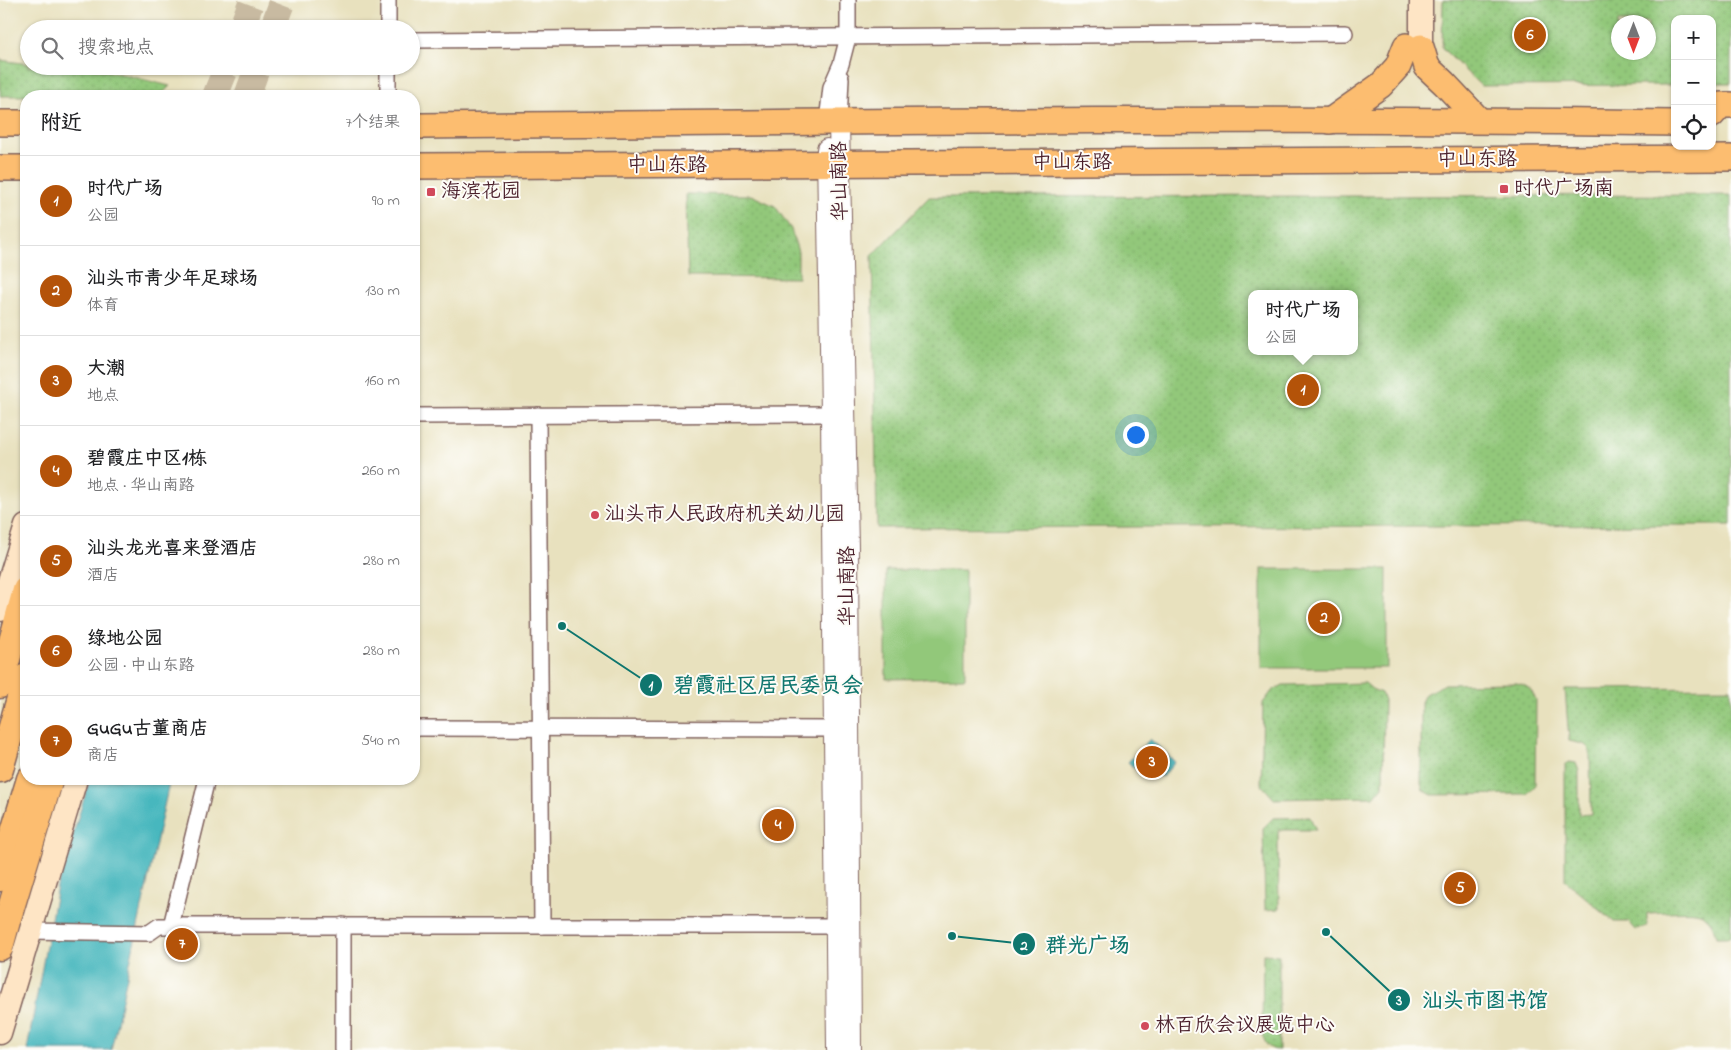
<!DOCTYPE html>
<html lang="zh">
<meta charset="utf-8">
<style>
body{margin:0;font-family:"Indie Flower","LXGW WenKai TC",sans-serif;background:#f6f6f6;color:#202124}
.controls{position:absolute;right:15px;top:15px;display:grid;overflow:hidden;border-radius:10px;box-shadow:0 1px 4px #0004}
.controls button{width:45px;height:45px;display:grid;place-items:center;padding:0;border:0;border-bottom:1px solid #e0e0e0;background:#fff;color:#202124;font:25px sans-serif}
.compass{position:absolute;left:1611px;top:15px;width:45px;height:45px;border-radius:50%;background:#fff;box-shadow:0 1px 4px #0004;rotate:180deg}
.you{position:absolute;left:1135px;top:434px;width:18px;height:18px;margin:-12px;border:4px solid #fff;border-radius:50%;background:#1a73e8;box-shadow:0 0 0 8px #1a73e833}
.badge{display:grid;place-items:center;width:32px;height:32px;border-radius:50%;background:#b45309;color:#fff;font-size:16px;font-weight:700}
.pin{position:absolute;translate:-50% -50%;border:2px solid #fff;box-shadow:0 1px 5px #0006}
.popup{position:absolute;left:1248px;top:290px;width:110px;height:65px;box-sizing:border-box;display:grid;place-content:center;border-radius:10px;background:#fff;filter:drop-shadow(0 1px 4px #0005);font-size:16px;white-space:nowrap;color:#757577}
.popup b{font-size:19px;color:#202124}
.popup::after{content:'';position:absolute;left:50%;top:100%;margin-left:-10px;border:10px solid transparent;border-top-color:#fff}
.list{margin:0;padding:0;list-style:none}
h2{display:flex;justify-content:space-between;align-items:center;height:65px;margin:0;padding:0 20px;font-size:21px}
h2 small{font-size:16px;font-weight:400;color:#757577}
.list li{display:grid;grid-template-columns:32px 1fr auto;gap:15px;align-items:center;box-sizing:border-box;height:90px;padding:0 20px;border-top:1px solid #e0e0e0}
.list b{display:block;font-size:19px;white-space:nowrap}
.list p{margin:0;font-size:16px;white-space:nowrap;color:#757577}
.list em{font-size:16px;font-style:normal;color:#757577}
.icon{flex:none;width:28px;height:28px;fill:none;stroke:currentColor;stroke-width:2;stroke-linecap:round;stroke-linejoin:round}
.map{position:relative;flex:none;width:1731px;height:1050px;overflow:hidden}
.search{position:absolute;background:#fff;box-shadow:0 1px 4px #0004;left:20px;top:20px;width:400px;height:55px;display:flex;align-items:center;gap:12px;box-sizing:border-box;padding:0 18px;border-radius:28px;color:#757577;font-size:19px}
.panel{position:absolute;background:#fff;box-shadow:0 1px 4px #0004;left:20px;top:90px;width:400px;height:695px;border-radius:20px}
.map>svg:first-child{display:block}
.grass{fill:url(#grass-dots);stroke:#6e7452;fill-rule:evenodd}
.garden{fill:#92c87a;stroke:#6e7452}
.water{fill:#47b7be;stroke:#486b74}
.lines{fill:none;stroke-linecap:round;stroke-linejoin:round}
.trunk-tunnel{stroke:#c8baa1;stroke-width:26;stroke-dasharray:26 13;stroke-linecap:butt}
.minor-casing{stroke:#81635e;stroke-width:18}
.tertiary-casing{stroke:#81635e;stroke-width:22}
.secondary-casing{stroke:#81635e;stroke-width:25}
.primary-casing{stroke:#81635e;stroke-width:28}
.trunk-casing{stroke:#81635e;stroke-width:29}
.minor{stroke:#fff;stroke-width:15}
.tertiary{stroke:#fff;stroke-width:20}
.secondary{stroke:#fee5c5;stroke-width:22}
.primary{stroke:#fcbd6f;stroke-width:25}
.trunk{stroke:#fcbd6f;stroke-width:26}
.poi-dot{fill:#d1495b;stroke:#fdfcf7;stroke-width:2}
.labels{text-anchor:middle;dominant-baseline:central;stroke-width:4;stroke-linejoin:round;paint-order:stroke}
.street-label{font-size:20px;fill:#4a1f2b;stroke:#fdfcf7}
.poi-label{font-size:20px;fill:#4a1f2b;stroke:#fdfcf7;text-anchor:start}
.leader{fill:none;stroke:#0f766e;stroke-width:2}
.callout-dot{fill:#0f766e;stroke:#fdfcf7;stroke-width:2}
.mark-label{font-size:15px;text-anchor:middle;font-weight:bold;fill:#fff}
.callout-label{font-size:21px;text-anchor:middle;font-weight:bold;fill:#0f766e;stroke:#fdfcf7;stroke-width:4;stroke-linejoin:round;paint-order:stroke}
</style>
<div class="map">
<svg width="1731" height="1050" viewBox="0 0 1731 1050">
<defs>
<pattern id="grass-dots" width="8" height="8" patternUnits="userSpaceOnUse" patternTransform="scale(1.25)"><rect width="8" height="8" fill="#92c87a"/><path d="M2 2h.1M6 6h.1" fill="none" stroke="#7fab6a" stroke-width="1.8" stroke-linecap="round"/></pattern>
</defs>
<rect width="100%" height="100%" fill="#fdfcf7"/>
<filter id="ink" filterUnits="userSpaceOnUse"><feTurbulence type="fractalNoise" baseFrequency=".02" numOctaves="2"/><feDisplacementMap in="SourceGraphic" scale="10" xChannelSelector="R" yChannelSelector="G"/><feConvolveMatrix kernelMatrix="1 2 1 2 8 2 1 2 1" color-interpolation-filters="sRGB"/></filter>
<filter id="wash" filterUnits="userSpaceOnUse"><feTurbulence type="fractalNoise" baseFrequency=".0096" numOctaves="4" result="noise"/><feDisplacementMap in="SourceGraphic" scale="20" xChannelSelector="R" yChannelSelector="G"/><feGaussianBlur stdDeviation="1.12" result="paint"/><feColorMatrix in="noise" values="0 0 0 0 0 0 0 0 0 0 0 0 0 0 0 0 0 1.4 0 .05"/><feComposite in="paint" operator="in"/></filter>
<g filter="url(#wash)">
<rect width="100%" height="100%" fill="#e8e1be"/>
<!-- grass -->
<g class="grass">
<path d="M1443 0H1731V83H1712V19H1675V85L1481 86 1442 48ZM1648 22V52H1618V22Z"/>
<path d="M0 60 29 64V66L57 68C74 60 148 81 170 86L160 96H0Z"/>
<path d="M686 194 751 195 775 206 791 229 798 252V278L688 277Z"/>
<path d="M1731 195V525L877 528 872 256 929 197ZM1252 294H1354V351H1252Z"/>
<path d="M1365 683 1372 689 1381 693 1384 700 1383 786 1374 797 1274 799 1261 784 1263 703 1272 691 1283 685Z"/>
<path d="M1517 683C1529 686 1532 690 1536 701L1535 786 1527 794 1432 795 1423 790 1421 784V702L1425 694 1445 684Z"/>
<path d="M1731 688V937H1716C1714 929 1711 918 1702 914 1693 909 1659 913 1647 913V926L1636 930 1629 922H1614L1565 880V764L1570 762 1576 763 1579 771V815L1591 814 1590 753 1588 747 1583 744 1569 741 1565 689Z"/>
<path d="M1310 817 1316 830H1278L1279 909 1265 910 1263 828 1273 818Z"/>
<path d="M1263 954 1279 955V1050C1268 1050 1265 1043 1262 1034Z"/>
</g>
<!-- garden -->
<g class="garden">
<rect x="1261" y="569" width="126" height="99"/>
<path d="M886 570H965V678L886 679Z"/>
</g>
<!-- water -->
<g class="water">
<path d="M1150 739 1175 762 1163 776 1143 777 1128 762Z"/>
<path d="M90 779H170L111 1050H27L57 886Z"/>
</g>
</g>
<g filter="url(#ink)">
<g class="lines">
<!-- trunk-tunnel -->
<g class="trunk-tunnel">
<path d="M241 29 252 0"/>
<path d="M272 29 283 0"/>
<path d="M215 96 227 66"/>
<path d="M247 96 258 66"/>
</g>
<defs>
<g id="minor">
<path d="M388 0V29"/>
<path d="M411 40 1345 33"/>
<path d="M388 66V96"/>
<path d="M827 122 831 87 841 64 848 37V0"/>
<path d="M839 122 841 78"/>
<path d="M538 415 542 926"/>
<path d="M414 416 831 414"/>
<path d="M414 728 834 729"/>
<path d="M343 925V1050"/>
<path d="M171 926 207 779"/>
<path d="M29 931 149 933 159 926H836"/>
</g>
<g id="tertiary">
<path d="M839 122 848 548 851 1050"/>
<path d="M827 149 831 414 837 1050"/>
</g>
<g id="secondary">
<path d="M1421 0V47"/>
<path d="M0 610 26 526"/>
<path d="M0 1033 76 779"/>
</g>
<g id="primary">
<path d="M1421 47 1427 67 1444 83 1479 120"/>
<path d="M1712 115 1721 105H1731"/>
<path d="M1330 121 1381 85 1398 66 1406 46"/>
<path d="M0 123H26"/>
<path d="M414 126C834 122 1254 117 1675 123"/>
<path d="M414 166 1731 158"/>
<path d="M0 168H26"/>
</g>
<g id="trunk">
<path d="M0 685 26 590"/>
<path d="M0 769 26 677"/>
<path d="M0 878 30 779"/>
<path d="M0 947 7 921 50 779"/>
</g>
</defs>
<!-- minor casing -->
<use href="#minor" class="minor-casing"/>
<!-- tertiary casing -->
<use href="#tertiary" class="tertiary-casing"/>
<!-- secondary casing -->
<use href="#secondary" class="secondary-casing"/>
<!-- primary casing -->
<use href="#primary" class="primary-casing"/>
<!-- trunk casing -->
<use href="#trunk" class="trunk-casing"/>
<!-- minor -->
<use href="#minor" class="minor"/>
<!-- tertiary -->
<use href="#tertiary" class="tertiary"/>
<!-- secondary -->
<use href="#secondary" class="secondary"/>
<!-- primary -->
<use href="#primary" class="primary"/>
<!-- trunk -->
<use href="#trunk" class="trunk"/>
</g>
</g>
<!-- markers -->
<g class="poi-dot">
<rect x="1499" y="184" width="10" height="10" rx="2.5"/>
<rect x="426" y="187" width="10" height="10" rx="2.5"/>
<circle cx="595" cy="515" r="5"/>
<circle cx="1145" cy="1026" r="5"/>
</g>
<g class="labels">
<!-- street labels -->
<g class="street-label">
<text x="1477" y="160">中山东路</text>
<text x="1072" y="163">中山东路</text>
<text x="667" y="166">中山东路</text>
<text transform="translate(841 181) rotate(-91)">华山南路</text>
<text transform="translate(848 586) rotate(-90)">华山南路</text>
</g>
<!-- poi labels -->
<g class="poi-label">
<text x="1514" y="189">时代广场南</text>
<text x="441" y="192">海滨花园</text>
<text x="605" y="515">汕头市人民政府机关幼儿园</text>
<text x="1155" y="1026">林百欣会议展览中心</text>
</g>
</g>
<!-- callouts -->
<path class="leader" d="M562 626L651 685M952 936L1024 944M1326 932L1399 1000"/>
<g class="callout-dot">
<circle cx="562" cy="626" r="5"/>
<circle cx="952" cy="936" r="5"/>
<circle cx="1326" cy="932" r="5"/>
<circle cx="651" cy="685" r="12"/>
<circle cx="1024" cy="944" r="12"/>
<circle cx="1399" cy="1000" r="12"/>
</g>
<g class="mark-label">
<text x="651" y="690">1</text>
<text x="1024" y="950">2</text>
<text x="1399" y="1005">3</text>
</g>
<g class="callout-label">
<text x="768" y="692">碧霞社区居民委员会</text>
<text x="1088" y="952">群光广场</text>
<text x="1485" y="1007">汕头市图书馆</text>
</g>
</svg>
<div class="controls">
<button>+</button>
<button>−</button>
<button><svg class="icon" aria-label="locate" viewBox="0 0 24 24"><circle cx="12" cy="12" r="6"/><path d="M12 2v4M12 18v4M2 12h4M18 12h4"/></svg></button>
</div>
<svg class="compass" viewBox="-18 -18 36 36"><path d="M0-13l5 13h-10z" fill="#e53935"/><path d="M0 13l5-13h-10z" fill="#757577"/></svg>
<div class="you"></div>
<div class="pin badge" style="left:1303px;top:390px">1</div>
<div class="popup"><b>时代广场</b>公园</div>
<div class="pin badge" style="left:1324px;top:618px">2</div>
<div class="pin badge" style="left:1152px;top:762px">3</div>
<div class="pin badge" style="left:778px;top:825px">4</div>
<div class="pin badge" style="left:1460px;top:888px">5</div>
<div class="pin badge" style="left:1530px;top:35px">6</div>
<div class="pin badge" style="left:182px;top:944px">7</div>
<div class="search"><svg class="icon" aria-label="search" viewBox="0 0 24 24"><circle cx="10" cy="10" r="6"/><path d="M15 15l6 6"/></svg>搜索地点</div>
<section class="panel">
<h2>附近<small>7个结果</small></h2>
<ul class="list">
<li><span class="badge">1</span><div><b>时代广场</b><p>公园</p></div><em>90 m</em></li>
<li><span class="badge">2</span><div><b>汕头市青少年足球场</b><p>体育</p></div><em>130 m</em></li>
<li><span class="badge">3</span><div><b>大潮</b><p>地点</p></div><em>160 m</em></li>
<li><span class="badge">4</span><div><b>碧霞庄中区1栋</b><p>地点 · 华山南路</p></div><em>260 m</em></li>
<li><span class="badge">5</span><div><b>汕头龙光喜来登酒店</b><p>酒店</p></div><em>280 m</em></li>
<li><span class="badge">6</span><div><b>绿地公园</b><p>公园 · 中山东路</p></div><em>280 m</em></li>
<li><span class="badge">7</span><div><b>GuGu古董商店</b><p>商店</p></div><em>540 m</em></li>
</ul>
</section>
</div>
